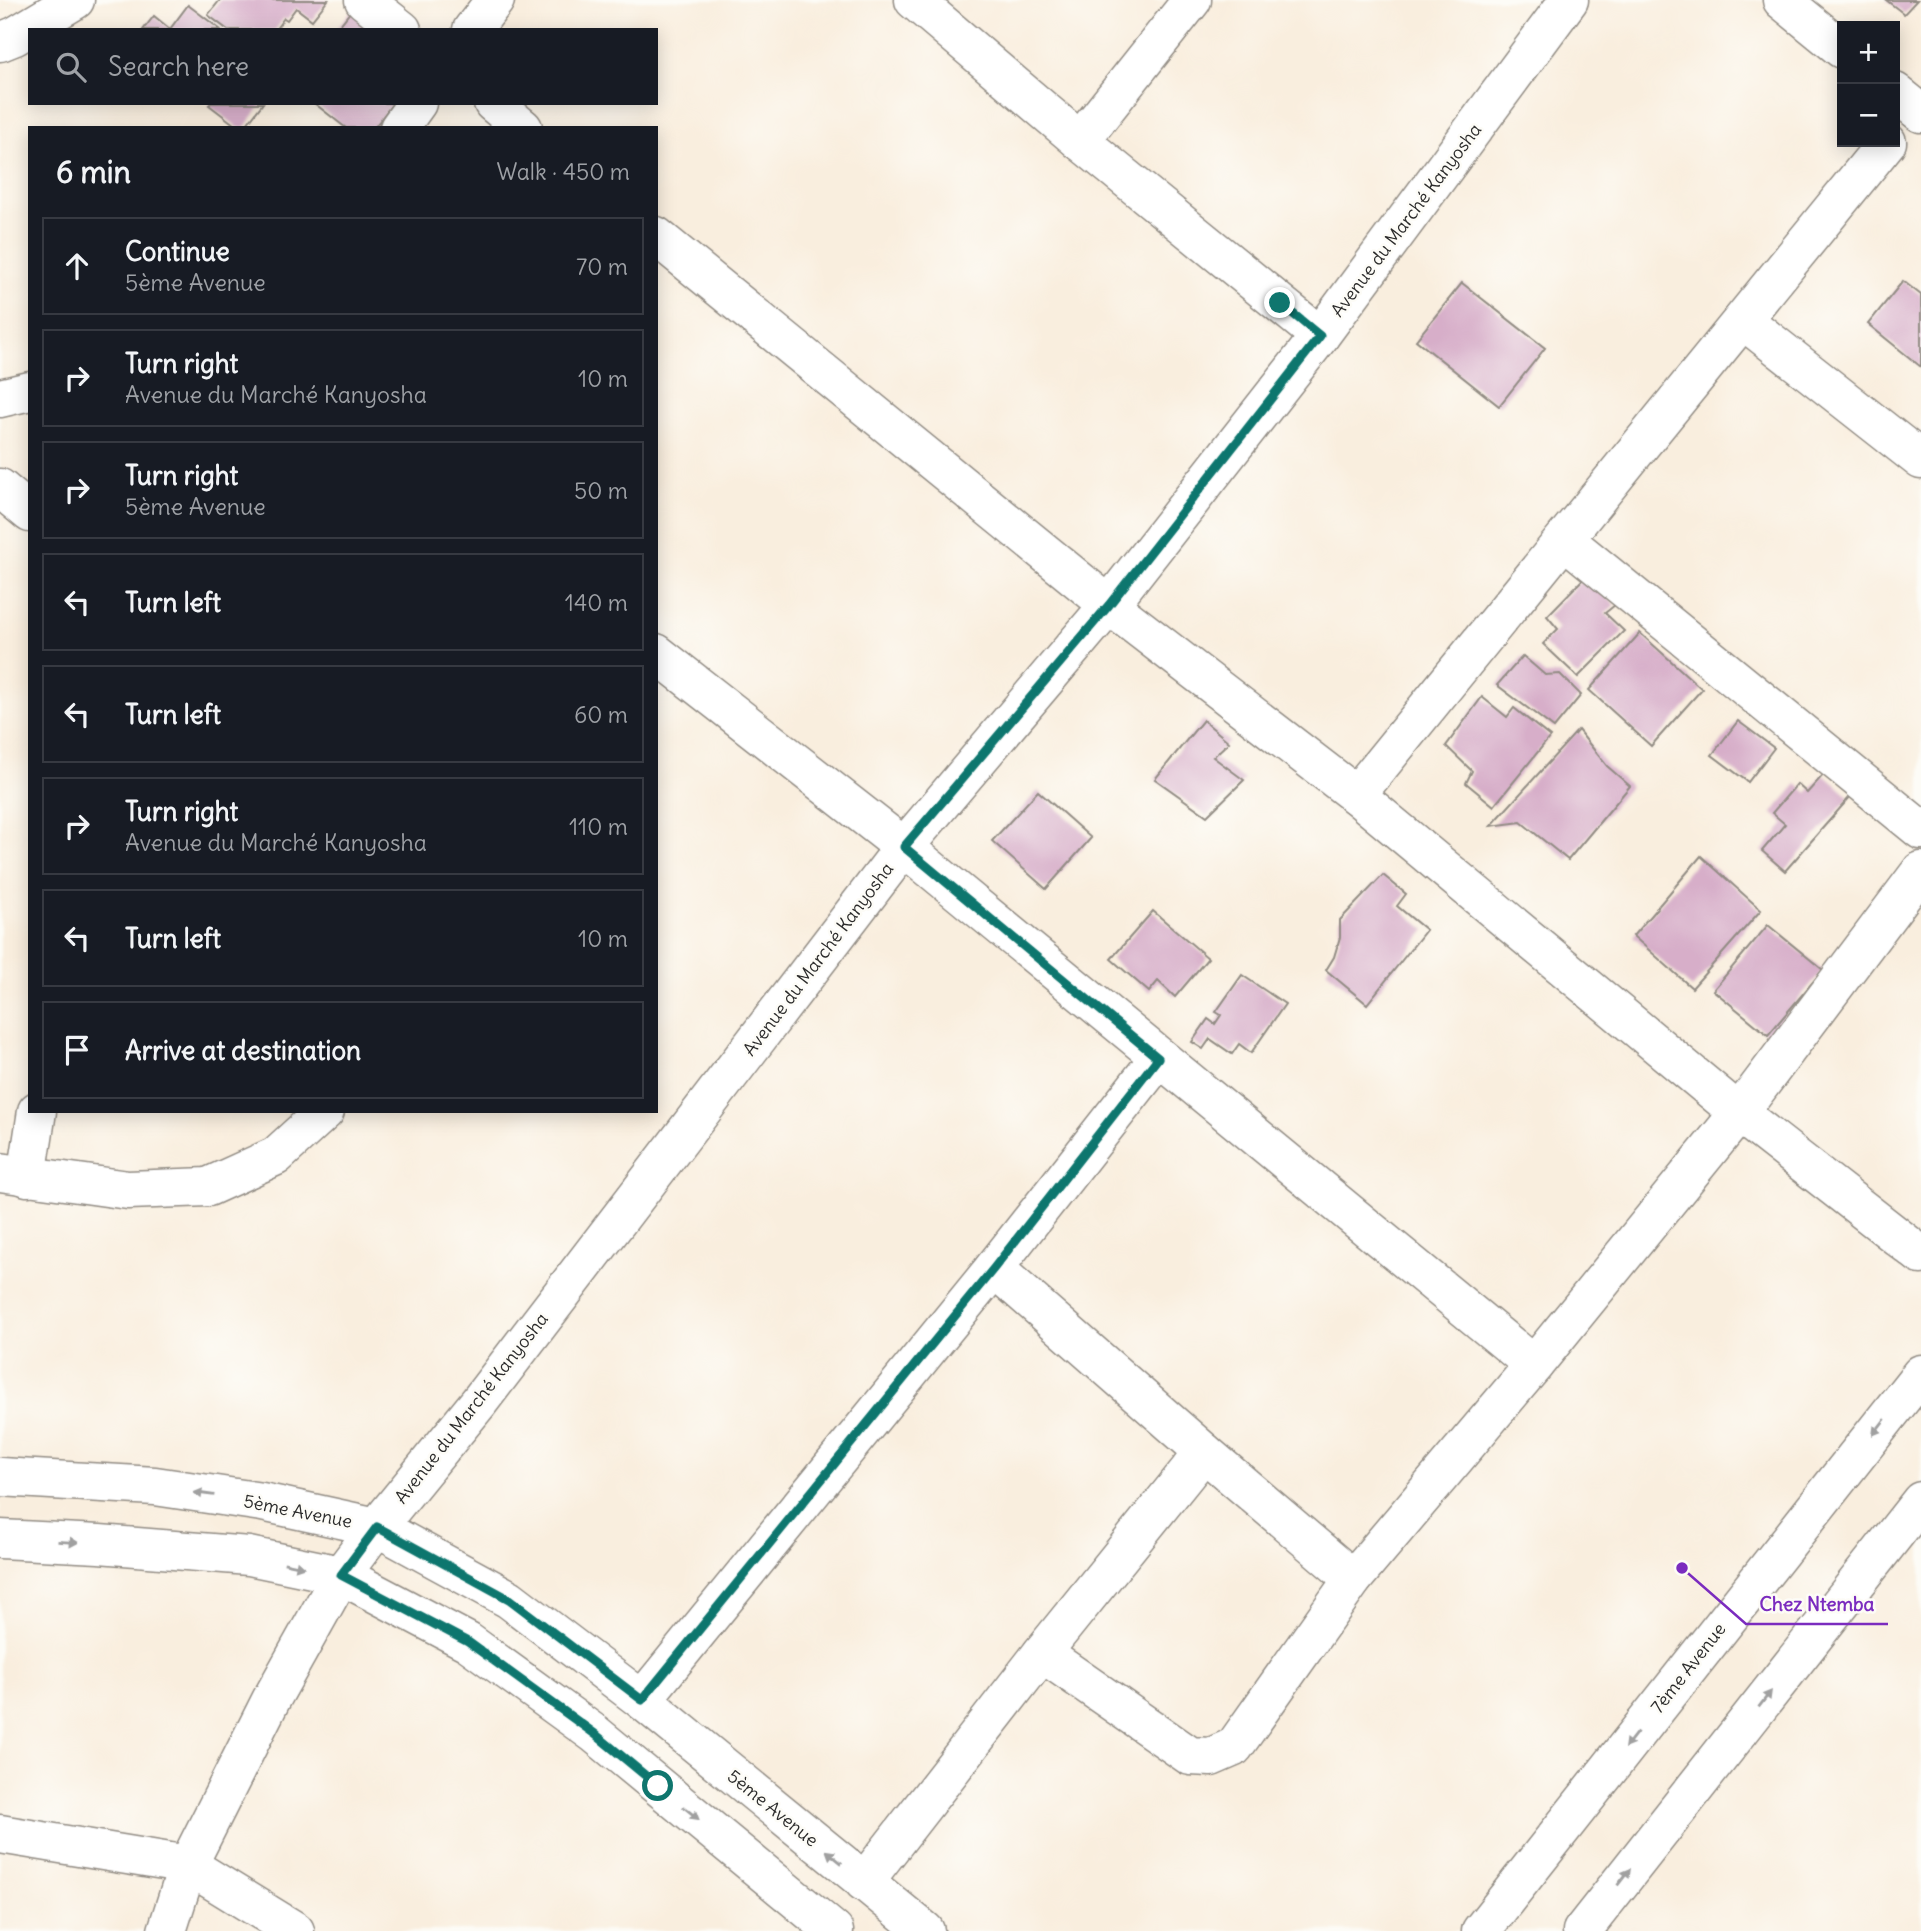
<!DOCTYPE html>
<meta charset="utf-8">
<style>
body{margin:0;font-family:Delius,sans-serif;background:#242831;color:#f1f3f6}
.controls{position:absolute;right:21px;top:21px;display:grid;overflow:hidden;border-radius:0px;box-shadow:0 4px 18px #0003}
.controls button{width:63px;height:63px;display:grid;place-items:center;padding:0;border:0;border-bottom:2px solid #363941;background:#171b24;color:#f1f3f6;font:35px sans-serif}
.stop{position:absolute;width:21px;height:21px;margin:-16px;border:5px solid #0f766e;border-radius:50%;background:#fff}
.stop.end{background:#0f766e;border-color:#fff;box-shadow:0 2px 7px #0008}
.list{margin:0;padding:0;list-style:none}
h2{display:flex;justify-content:space-between;align-items:center;height:91px;margin:0;padding:0 28px;font-size:30px}
h2 small{font-size:23px;font-weight:400;color:#9ea1a6}
.list li{display:grid;grid-template-columns:46px 1fr auto;gap:21px;align-items:center;box-sizing:border-box;height:98px;margin:0 14px 14px;padding:0 14px;border:2px solid #363941;border-radius:0px}
.list b{display:block;font-size:26px;white-space:nowrap}
.list p{margin:0;font-size:23px;white-space:nowrap;color:#9ea1a6}
.list em{font-size:23px;font-style:normal;color:#9ea1a6}
.icon{flex:none;width:38px;height:38px;fill:none;stroke:currentColor;stroke-width:2;stroke-linecap:round;stroke-linejoin:round}
.map{position:relative;flex:none;width:1921px;height:1931px;overflow:hidden}
.search{position:absolute;background:#171b24;box-shadow:0 4px 18px #0003;left:28px;top:28px;width:630px;height:77px;display:flex;align-items:center;gap:18px;box-sizing:border-box;padding:0 24px;border-radius:0px;color:#9ea1a6;font-size:26px}
.panel{position:absolute;background:#171b24;box-shadow:0 4px 18px #0003;left:28px;top:126px;width:630px;height:987px;border-radius:0px}
.map>svg:first-child{display:block}
.building{fill:#d7aec9}
.lines{fill:none;stroke-linecap:round;stroke-linejoin:round}
.minor-casing{stroke:#928c84;stroke-width:41}
.minor{stroke:#fff;stroke-width:38}
.oneway{fill:#a0a0a0}
.route{stroke:#0f766e;stroke-width:9}
.labels{text-anchor:middle;dominant-baseline:central;stroke-width:5;stroke-linejoin:round;paint-order:stroke}
.street-label{font-size:18px;fill:#2b2b2b;stroke:#fdfcf7}
.leader{fill:none;stroke:#7b2cbf;stroke-width:2.5}
.callout-dot{fill:#7b2cbf;stroke:#fdfcf7;stroke-width:2.5}
.callout-label{font-size:19px;text-anchor:middle;font-weight:bold;fill:#7b2cbf;stroke:#fdfcf7;stroke-width:5;stroke-linejoin:round;paint-order:stroke}
</style>
<div class="map">
<svg width="1921" height="1931" viewBox="0 0 1921 1931">
<rect width="100%" height="100%" fill="#fdfcf7"/>
<filter id="ink" filterUnits="userSpaceOnUse"><feTurbulence type="fractalNoise" baseFrequency=".0143" numOctaves="2"/><feDisplacementMap in="SourceGraphic" scale="14" xChannelSelector="R" yChannelSelector="G"/><feConvolveMatrix kernelMatrix="1 2 1 2 8 2 1 2 1" color-interpolation-filters="sRGB"/></filter>
<filter id="wash" filterUnits="userSpaceOnUse"><feTurbulence type="fractalNoise" baseFrequency=".00686" numOctaves="4" result="noise"/><feDisplacementMap in="SourceGraphic" scale="28" xChannelSelector="R" yChannelSelector="G"/><feGaussianBlur stdDeviation="1.57" result="paint"/><feColorMatrix in="noise" values="0 0 0 0 0 0 0 0 0 0 0 0 0 0 0 0 0 1.4 0 .05"/><feComposite in="paint" operator="in"/></filter>
<g filter="url(#wash)">
<rect width="100%" height="100%" fill="#f9eede"/>
<g id="blocks">
<!-- building -->
<g class="building">
<path d="M220 0H328L312 20 296 8 287 20 284 18 275 30H228L208 15Z"/>
<path d="M1886 0H1917L1904 14Z"/>
<path d="M188 5 221 30H143L154 16 170 29Z"/>
<path d="M351 11 376 30H336Z"/>
<path d="M211 103H263L244 128H239L209 105Z"/>
<path d="M314 103H393L374 128H346Z"/>
<path d="M1903 281 1921 295V367L1868 324Z"/>
<path d="M1462 283 1545 348 1499 406 1416 340Z"/>
<path d="M1586 576 1615 605 1605 613 1624 631 1578 677 1543 644 1558 629 1547 616Z"/>
<path d="M1640 633 1702 689 1651 746 1589 690Z"/>
<path d="M1523 656 1545 675 1560 674 1581 695 1554 728 1497 685Z"/>
<path d="M1482 697 1507 717 1514 708 1550 737 1494 806 1466 783 1472 771 1446 746Z"/>
<path d="M1203 720 1229 742 1213 757 1244 780 1207 816 1155 779Z"/>
<path d="M1738 721 1774 748 1748 782 1712 755Z"/>
<path d="M1578 730 1607 766 1630 786 1568 860 1521 822 1491 826Z"/>
<path d="M1824 774 1850 797 1785 871 1762 851 1785 824 1772 813 1797 784 1807 793Z"/>
<path d="M1038 791 1091 838 1046 889 992 841Z"/>
<path d="M1701 856 1761 910 1692 988 1633 936Z"/>
<path d="M1383 875 1406 894 1397 906 1426 930 1367 1004 1326 970 1334 957 1340 937V920Z"/>
<path d="M1153 911 1208 958 1175 997 1158 981 1149 992 1111 959Z"/>
<path d="M1768 925 1823 970 1768 1035 1713 990Z"/>
<path d="M1242 975 1285 1004 1251 1053 1239 1044 1232 1054 1210 1039 1203 1049 1192 1042 1208 1019 1215 1024 1221 1015 1216 1012Z"/>
</g>
</g>
</g>
<g filter="url(#ink)">
<use href="#blocks" fill-opacity="0" stroke="#928c84" stroke-width="2"/>
<g class="lines">
<defs>
<g id="minor">
<path d="M364 0 402 30"/>
<path d="M914 0 1080 141 1320 336"/>
<path d="M1782 0 1842 49"/>
<path d="M472 30 495 0"/>
<path d="M0 42 15 36 75 0"/>
<path d="M1895 92 1921 113"/>
<path d="M493 103 523 128"/>
<path d="M399 128 417 103"/>
<path d="M1080 141 1192 0"/>
<path d="M656 236 1109 605 1356 795 1739 1113 1921 1255"/>
<path d="M1743 320 1921 460"/>
<path d="M0 398 30 391"/>
<path d="M0 488 30 513"/>
<path d="M1565 540 1921 830"/>
<path d="M656 653 904 847 1534 1365"/>
<path d="M1356 795 1887 142"/>
<path d="M0 1172 128 1190 208 1187 276 1156 325 1111"/>
<path d="M27 1177 37 1111"/>
<path d="M994 1268 1204 1452 1353 1579"/>
<path d="M0 1477 155 1486 262 1502 377 1527 509 1599 642 1700 925 1931"/>
<path d="M0 1539 99 1544 249 1556 341 1575 468 1642 595 1734 834 1931"/>
<path d="M1042 1653 1190 1756 1211 1757 1234 1747 1353 1579 1534 1365 1739 1113 1921 871"/>
<path d="M642 1700 994 1268 1159 1058"/>
<path d="M0 1834 188 1865 295 1931"/>
<path d="M864 1882 1042 1653 1204 1452"/>
<path d="M167 1931 188 1865 271 1700 341 1575 377 1527 479 1402 904 847 1109 605 1320 336 1569 0"/>
<path d="M1481 1931 1921 1374"/>
<path d="M1582 1931 1921 1501"/>
</g>
</defs>
<!-- minor casing -->
<use href="#minor" class="minor-casing"/>
<!-- minor -->
<use href="#minor" class="minor"/>
</g>
<!-- one-way arrows -->
<defs><path id="oneway-solid" d="M-6-.8H1V-3.2L6.5 0L1 3.2V.8H-6Z" transform="scale(1.75)"/></defs>
<g class="oneway">
<use href="#oneway-solid" transform="translate(1879 1427) rotate(128)"/>
<use href="#oneway-solid" transform="translate(204 1494) rotate(-172)"/>
<use href="#oneway-solid" transform="translate(68 1542) rotate(3)"/>
<use href="#oneway-solid" transform="translate(294 1565) rotate(11)"/>
<use href="#oneway-solid" transform="translate(1765 1699) rotate(-52)"/>
<use href="#oneway-solid" transform="translate(1631 1740) rotate(128)"/>
<use href="#oneway-solid" transform="translate(691 1813) rotate(39)"/>
<use href="#oneway-solid" transform="translate(834 1857) rotate(-141)"/>
<use href="#oneway-solid" transform="translate(1624 1877) rotate(-52)"/>
</g>
</g>
<g class="lines" filter="url(#ink)">
<!-- route -->
<path class="route" d="M658 1786 595 1734 468 1642 341 1575 377 1527 509 1599 642 1700 994 1268 1158 1058 904 847 1109 605 1320 336 1280 303"/>
</g>
<g class="labels">
<!-- street labels -->
<g class="street-label">
<text transform="translate(1406 220) rotate(-53)">Avenue du Marché Kanyosha</text>
<text transform="translate(818 959) rotate(-53)">Avenue du Marché Kanyosha</text>
<text transform="translate(471 1408) rotate(-52)">Avenue du Marché Kanyosha</text>
<text transform="translate(298 1511) rotate(11)">5ème Avenue</text>
<text transform="translate(1688 1668) rotate(-52)">7ème Avenue</text>
<text transform="translate(773 1808) rotate(39)">5ème Avenue</text>
</g>
</g>
<!-- callouts -->
<path class="leader" d="M1682 1568L1746 1624H1888"/>
<circle class="callout-dot" cx="1682" cy="1568" r="7"/>
<g class="callout-label">
<text x="1817" y="1611">Chez Ntemba</text>
</g>
</svg>
<div class="controls">
<button>+</button>
<button>−</button>
</div>
<div class="stop" style="left:658px;top:1786px"></div>
<div class="stop end" style="left:1280px;top:303px"></div>
<div class="search"><svg class="icon" aria-label="search" viewBox="0 0 24 24"><circle cx="10" cy="10" r="6"/><path d="M15 15l6 6"/></svg>Search here</div>
<section class="panel">
<h2>6 min<small>Walk · 450 m</small></h2>
<ul class="list">
<li><svg class="icon" aria-label="ahead" viewBox="0 0 24 24"><path d="M12 20V5M6 11l6-6 6 6"/></svg><div><b>Continue</b><p>5ème Avenue</p></div><em>70 m</em></li>
<li><svg class="icon" aria-label="right" viewBox="0 0 24 24"><path d="M7 20v-9h11M14 6l5 5-5 5"/></svg><div><b>Turn right</b><p>Avenue du Marché Kanyosha</p></div><em>10 m</em></li>
<li><svg class="icon" aria-label="right" viewBox="0 0 24 24"><path d="M7 20v-9h11M14 6l5 5-5 5"/></svg><div><b>Turn right</b><p>5ème Avenue</p></div><em>50 m</em></li>
<li><svg class="icon" aria-label="left" viewBox="0 0 24 24"><path d="M17 20v-9H6M10 6l-5 5 5 5"/></svg><div><b>Turn left</b></div><em>140 m</em></li>
<li><svg class="icon" aria-label="left" viewBox="0 0 24 24"><path d="M17 20v-9H6M10 6l-5 5 5 5"/></svg><div><b>Turn left</b></div><em>60 m</em></li>
<li><svg class="icon" aria-label="right" viewBox="0 0 24 24"><path d="M7 20v-9h11M14 6l5 5-5 5"/></svg><div><b>Turn right</b><p>Avenue du Marché Kanyosha</p></div><em>110 m</em></li>
<li><svg class="icon" aria-label="left" viewBox="0 0 24 24"><path d="M17 20v-9H6M10 6l-5 5 5 5"/></svg><div><b>Turn left</b></div><em>10 m</em></li>
<li><svg class="icon" aria-label="arrive" viewBox="0 0 24 24"><path d="M6 21V4h12l-3 4 3 4H6"/></svg><div><b>Arrive at destination</b></div></li>
</ul>
</section>
</div>
